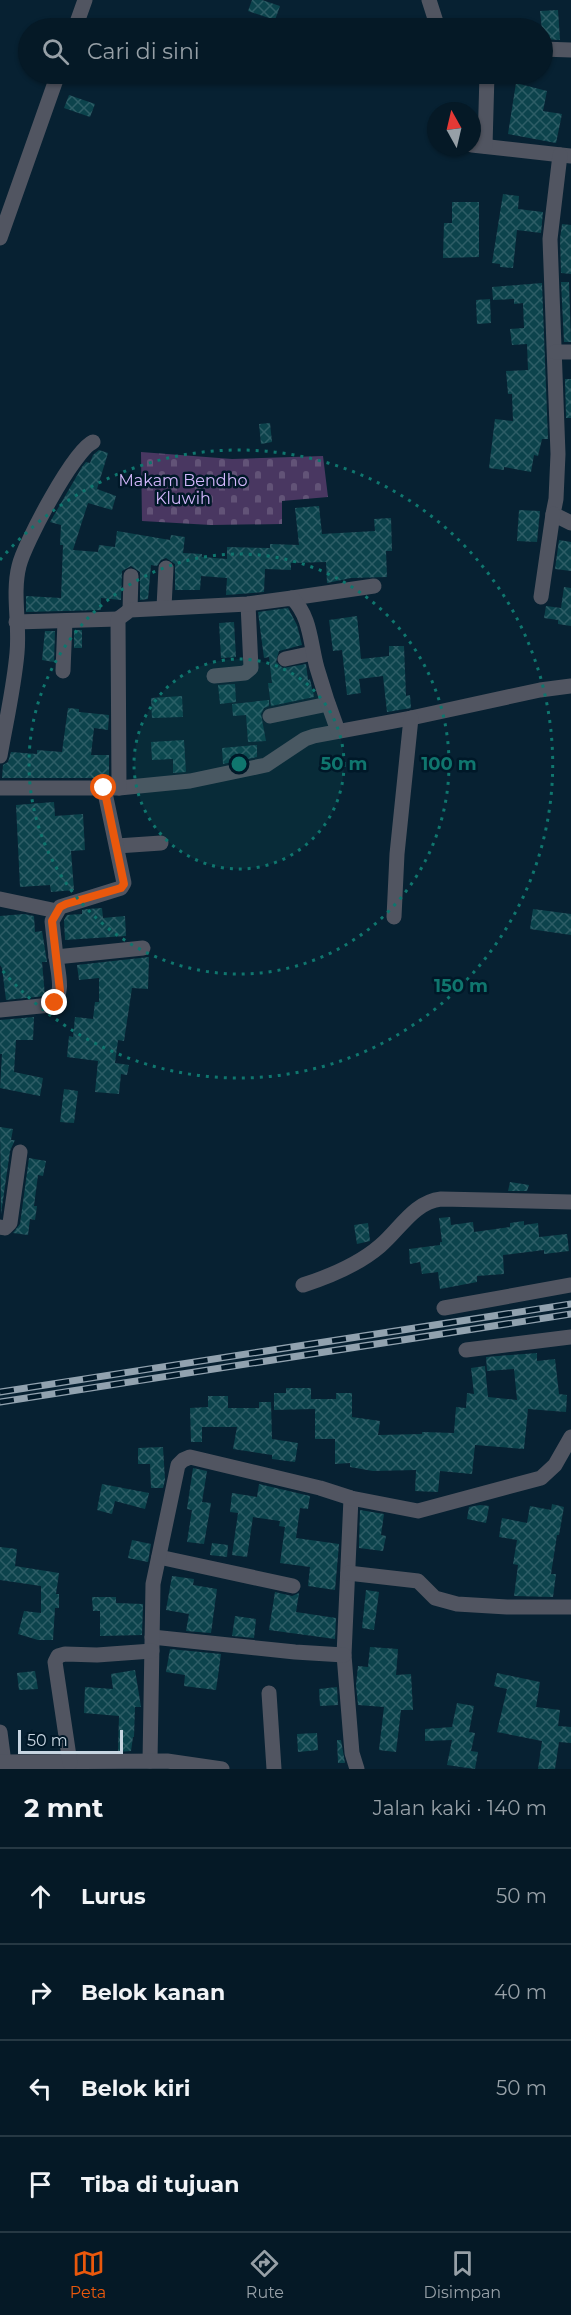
<!DOCTYPE html>
<html lang="id">
<meta charset="utf-8">
<style>
body{margin:0;font-family:Montserrat,sans-serif;background:#132632;color:#f1f3f6}
.compass{position:absolute;left:427px;top:102px;width:54px;height:54px;border-radius:50%;background:#051926;box-shadow:0 2px 4px #0004;rotate:352deg}
.scale{position:absolute;left:18px;bottom:15px;width:105px;box-sizing:border-box;padding-left:6px;border:3px solid #c7d5e1;border-top:0;font-size:16px;line-height:21px;white-space:nowrap;color:#c7d5e1;-webkit-text-stroke:4px #001828;paint-order:stroke}
.stop{position:absolute;width:18px;height:18px;margin:-14px;border:4px solid #ea580c;border-radius:50%;background:#fff}
.stop.end{background:#ea580c;border-color:#fff;box-shadow:0 2px 6px #0008}
.list{margin:0;padding:0;list-style:none}
h2{display:flex;justify-content:space-between;align-items:center;height:78px;margin:0;padding:0 24px;font-size:26px}
h2 small{font-size:20px;font-weight:400;color:#97a0a7}
.list li{display:grid;grid-template-columns:39px 1fr auto;gap:18px;align-items:center;box-sizing:border-box;height:96px;padding:0 24px;border-top:2px solid #263843}
.list b{display:block;font-size:22px;white-space:nowrap}
.list em{font-size:20px;font-style:normal;color:#97a0a7}
.icon{flex:none;width:33px;height:33px;fill:none;stroke:currentColor;stroke-width:2;stroke-linecap:round;stroke-linejoin:round}
.map{position:relative;flex:none;width:571px;height:1769px;overflow:hidden}
.search{position:absolute;background:#051926;box-shadow:0 2px 4px #0004;left:18px;right:18px;top:18px;height:66px;display:flex;align-items:center;gap:15px;box-sizing:border-box;padding:0 21px;border-radius:33px;color:#97a0a7;font-size:22px}
.sheet{height:462px;background:#051926}
nav{display:flex;justify-content:space-around;align-items:center;box-sizing:border-box;height:84px;border-top:2px solid #263843;background:#051926;font-size:16px;color:#97a0a7}
nav a{display:grid;justify-items:center;gap:3px}
nav .on{color:#ea580c}
.map>svg:first-child{display:block}
.cemetery{fill:url(#cemetery-stones)}
.building{fill:url(#building-cross-hatch)}
.lines{fill:none;stroke-linecap:round;stroke-linejoin:round}
.minor{stroke:#515561;stroke-width:15}
.rail-casing{stroke:#91a2af;stroke-width:7}
.rail{stroke:#001828;stroke-width:4.5;stroke-dasharray:14;stroke-linecap:butt}
.route{stroke:#ea580c;stroke-width:8}
.ring{fill:none;stroke:#0f766e;stroke-width:3;stroke-dasharray:3 6}
.labels{text-anchor:middle;dominant-baseline:central;stroke-width:5;stroke-linejoin:round;paint-order:stroke}
.park-label{font-size:16px;fill:#d3b7fc;stroke:#001828}
.centre{fill:#0f766e;stroke:#001828;stroke-width:3}
.ring-label{font-size:18px;text-anchor:middle;font-weight:bold;fill:#0f766e;stroke:#001828;stroke-width:5;stroke-linejoin:round;paint-order:stroke}
</style>
<div class="map">
<svg width="571" height="1769" viewBox="0 0 571 1769">
<defs>
<pattern id="cemetery-stones" width="16" height="16" patternUnits="userSpaceOnUse" patternTransform="scale(1.5)"><rect width="16" height="16" fill="#493761"/><path d="M2 7V4a2 2 0 0 1 4 0v3zM10 15v-3a2 2 0 0 1 4 0v3z" fill="#625377"/></pattern>
<pattern id="building-cross-hatch" width="8" height="8" patternUnits="userSpaceOnUse" patternTransform="scale(1.5)"><rect width="8" height="8" fill="#0c434c"/><path d="M0 0l8 8M0 8l8-8" fill="none" stroke="#2e5d66"/></pattern>
</defs>
<rect width="100%" height="100%" fill="#072132"/>
<!-- cemetery -->
<path class="cemetery" d="M141 452 232 459 323 456 328 497 282 501V524L211 525 142 521Z"/>
<!-- building -->
<g class="building">
<path d="M252 0H262L280 6 275 20 248 11Z"/>
<path d="M558 10 560 40 543 39 540 11Z"/>
<path d="M516 83 547 91 543 111 562 114 556 143 508 134Z"/>
<path d="M69 95 95 104 90 117 64 108Z"/>
<path d="M503 194 519 196 518 209 543 212 541 233 517 230 513 268 500 267V264L492 263Z"/>
<path d="M452 202H479V257L443 258 444 223H452Z"/>
<path d="M562 224 571 225V274L561 273 560 239Z"/>
<path d="M561 282H569L571 342H564Z"/>
<path d="M542 283 548 439H542L538 456 534 455 531 472 504 467V470L489 468 495 419 513 421 512 394H508L506 371 528 370 527 344 512 345 510 329 524 328 523 303 514 304V299L493 300 492 287Z"/>
<path d="M490 299 491 323 477 324 476 300Z"/>
<path d="M565 379H571V418H566Z"/>
<path d="M270 423 272 442 261 444 259 424Z"/>
<path d="M99 450 108 453 97 489 116 496 112 510 88 503 73 550 98 552 99 545 115 547 117 531 170 540 171 535 185 537 183 553 202 554V557L227 559V547L270 548V544L299 545 295 508 319 506 322 534 375 531 374 519 391 518 392 551H386L387 577 351 578 327 583 326 562 291 563V570L265 569 264 592 226 595 227 578 201 576 200 590H175V564L166 558 161 560 157 566 151 565 148 599 140 600V572L131 566 122 571 121 600 101 598V610L26 612V596L61 598 63 545H60L61 525 50 522 82 467 86 462 90 463 93 455Z"/>
<path d="M519 510 540 511 537 542 517 541Z"/>
<path d="M559 540 571 542V571L555 569Z"/>
<path d="M564 587 571 588V626L558 624V620L544 618 546 606 561 608Z"/>
<path d="M288 608 297 625 302 645 279 651 276 662 283 668 306 664 308 680 310 679 314 697 271 706 268 683H272L269 657 264 658 258 612Z"/>
<path d="M357 616 361 659 389 656V646H404L406 696 410 695 411 708 387 712 383 676 359 679 361 693 347 695 342 650 333 651 329 620Z"/>
<path d="M234 622 236 657 221 658 219 623Z"/>
<rect x="74" y="630" width="8" height="18"/>
<path d="M45 631H55L54 662 42 660Z"/>
<path d="M235 684 236 702 220 704 218 685Z"/>
<path d="M182 696 183 717 152 718 151 698Z"/>
<path d="M269 700V706L264 708 261 714 266 741 248 742 246 715 233 716 232 704Z"/>
<path d="M68 708 79 709V712L109 715 108 730 94 728 91 755H109V778H2L3 765 8 762 11 752 37 754V750L62 752Z"/>
<path d="M184 740 186 772 173 773V759L152 760 151 742Z"/>
<path d="M257 745V757L223 764 222 748Z"/>
<path d="M54 802 55 816 83 814 85 850 71 851 74 890 51 892 50 885 20 887 16 805Z"/>
<path d="M102 908 103 918 125 916 126 936 65 940 64 920 67 915 82 914V910L87 909Z"/>
<path d="M533 909 571 914V935L530 929Z"/>
<path d="M24 914 34 916 35 932 42 931 47 962H42L45 996 6 1000 2 968 0 965V916Z"/>
<path d="M149 957 148 989 132 988 124 1041 118 1040 115 1063 129 1065 127 1075 121 1074 119 1094 95 1092 98 1061 67 1057 69 1036 73 1037 75 1017 93 1019 95 1002H99V978L79 980 77 965Z"/>
<path d="M34 1017 33 1040H16L14 1072 43 1078 40 1096 0 1088 2 1054H0V1020Z"/>
<path d="M64 1089 78 1091 74 1123 60 1122Z"/>
<path d="M0 1127 13 1129 11 1140H15L10 1151 1 1214Z"/>
<path d="M29 1158 46 1161 43 1176 38 1175 34 1206H37L35 1220 30 1219 28 1235 13 1233 20 1224Z"/>
<path d="M510 1182 529 1185 527 1191H508Z"/>
<path d="M450 1217 451 1225 473 1222 474 1232 510 1227V1223L524 1221V1225L538 1223 539 1237 567 1234 569 1251 544 1254V1250L503 1255 504 1274 477 1276V1282L440 1289 438 1272 422 1274 420 1262 410 1264 409 1249 440 1245V1242H442L439 1218Z"/>
<path d="M368 1223 370 1241 357 1244 354 1225Z"/>
<path d="M537 1353V1361L555 1359 559 1394 567 1395 566 1412 528 1409 524 1449 475 1445 472 1474 440 1471 438 1492 415 1491 416 1470 373 1471 350 1467V1463L335 1464V1439H315V1409L274 1410V1393H286V1388H311V1399H336V1393H352V1417L380 1421 378 1435 422 1434V1432L454 1433 456 1407 466 1408 467 1393 474 1394 471 1368 485 1366 488 1397 517 1400 514 1369 487 1371 486 1357Z"/>
<path d="M208 1396H228V1408H259V1402H271L272 1439 298 1443 295 1462 272 1459V1455L233 1449 237 1427H202V1442H191L190 1408 208 1407Z"/>
<path d="M163 1447 165 1480 163 1488H151L150 1464H138V1448Z"/>
<path d="M193 1468 207 1471 202 1502 211 1503 204 1544 187 1542 192 1510 187 1509Z"/>
<path d="M102 1484 149 1493 145 1509 115 1501 112 1514 97 1510Z"/>
<path d="M259 1484 310 1496 308 1509 300 1508 296 1538 339 1544 335 1590 308 1586 310 1567 280 1563 285 1527 279 1526 280 1521 253 1517 247 1557 232 1555 238 1513 230 1512 232 1493 257 1497Z"/>
<path d="M552 1504 564 1507 559 1535H557L551 1574H556L553 1597 514 1596 518 1565 513 1564 517 1540 499 1537 502 1518 527 1523 530 1506 551 1510Z"/>
<path d="M480 1505 489 1506 486 1523 467 1519 469 1507Z"/>
<path d="M360 1510 384 1514 381 1535 386 1536 383 1551 359 1548Z"/>
<path d="M132 1540 151 1544 148 1562 128 1558Z"/>
<path d="M212 1543 228 1545 227 1557 210 1555Z"/>
<path d="M0 1547 17 1549 15 1566 59 1573 56 1594H59V1608H55L53 1640H38L18 1634 24 1611 41 1613V1586L0 1580Z"/>
<path d="M172 1576 194 1579 193 1585 217 1589 211 1633 186 1631 189 1614 166 1610Z"/>
<path d="M366 1590 379 1592 374 1630 362 1628Z"/>
<path d="M275 1592 292 1596 299 1593 296 1612 336 1618 335 1639 269 1630Z"/>
<path d="M92 1597H116V1603L143 1604 142 1635 100 1636V1611H93Z"/>
<path d="M235 1616 256 1619 254 1638 232 1636Z"/>
<path d="M370 1647 398 1649 396 1675 411 1674 413 1710H401L396 1752 379 1750 384 1707 358 1705 356 1685 358 1666 368 1667Z"/>
<path d="M170 1649 221 1654 216 1690 184 1686 185 1675 166 1672Z"/>
<path d="M135 1670 141 1707H135L134 1737H133L131 1751 118 1752 119 1716 84 1713 85 1687 113 1689 111 1674Z"/>
<path d="M35 1671 38 1689 19 1690 17 1673Z"/>
<path d="M497 1673 540 1682 536 1707 560 1710 558 1726 571 1727V1743L559 1742 555 1769H538L542 1741 497 1732 507 1689 494 1686Z"/>
<path d="M337 1687 338 1705 320 1706 319 1689Z"/>
<path d="M457 1703 474 1706 469 1732 475 1733 471 1751 478 1752 475 1769 447 1765 452 1740 425 1741V1729L452 1727Z"/>
<path d="M317 1733 318 1750 298 1752 297 1734Z"/>
<path d="M337 1740H341L345 1763H338Z"/>
</g>
<g class="lines">
<!-- minor -->
<g class="minor">
<path d="M429 0 438 28"/>
<path d="M75 28 85 0"/>
<path d="M542 49 571 50"/>
<path d="M472 145 571 156"/>
<path d="M485 146 487 74"/>
<path d="M560 155 550 239 558 454 556 499 553 514 571 523"/>
<path d="M0 238 58 74"/>
<path d="M555 352H571"/>
<path d="M541 597 553 514"/>
<path d="M292 598 374 586"/>
<path d="M164 607 166 568"/>
<path d="M130 610 131 576"/>
<path d="M16 622 118 619"/>
<path d="M285 659 313 653"/>
<path d="M63 671 65 621"/>
<path d="M214 676 245 673 251 668 248 604"/>
<path d="M270 716 328 704"/>
<path d="M0 756C6 722 14 687 17 653 20 624 12 594 19 566 24 544 74 450 93 442"/>
<path d="M0 788H119L190 781 266 765 305 739 314 736 411 718 540 690 571 686"/>
<path d="M119 788 118 619 130 610 248 604 292 598C311 617 310 643 317 668 323 689 330 710 338 731"/>
<path d="M117 846 161 843"/>
<path d="M0 899 57 911"/>
<path d="M394 917 397 854 411 718"/>
<path d="M56 957 52 921 60 907 121 888 124 883 104 788"/>
<path d="M0 1010 51 1005C65 996 58 972 56 957L143 948"/>
<path d="M0 1227 5 1228 10 1223 20 1152"/>
<path d="M303 1285C331 1276 358 1265 380 1246 400 1229 414 1202 441 1199L571 1202"/>
<path d="M444 1308 571 1285"/>
<path d="M466 1350 571 1337"/>
<path d="M351 1498 344 1655 352 1753 357 1769"/>
<path d="M159 1557 293 1586"/>
<path d="M348 1573 418 1581 435 1598 457 1604 507 1607H571"/>
<path d="M152 1637 295 1652 344 1655"/>
<path d="M269 1693 274 1769"/>
<path d="M0 1732 4 1763"/>
<path d="M150 1761 153 1584 178 1465 183 1460 190 1457 320 1488 351 1498 418 1511 541 1478 555 1465 571 1437"/>
<path d="M0 1762 167 1761 222 1769"/>
<path d="M70 1763 55 1662 58 1656 65 1654 97 1655 152 1651"/>
</g>
<defs>
<g id="rail">
<path d="M0 1392 571 1304"/>
<path d="M0 1402 571 1314"/>
</g>
</defs>
<!-- rail casing -->
<use href="#rail" class="rail-casing"/>
<!-- rail -->
<use href="#rail" class="rail"/>
</g>
<g class="lines">
<!-- route -->
<path class="route" d="M55 1003 58 1000 60 991 52 921 60 907 66 904 121 888 124 884 104 788"/>
</g>
<!-- distance rings -->
<circle cx="239" cy="764" r="105" fill="#0f766e" fill-opacity=".12"/>
<g class="ring">
<circle cx="239" cy="764" r="105"/>
<circle cx="239" cy="764" r="210"/>
<path d="M0 560A314 314 0 1 1 0 968"/>
</g>
<g class="labels">
<!-- park labels -->
<g class="park-label">
<text x="183" y="480">Makam Bendho<tspan x="183" dy="18">Kluwih</tspan></text>
</g>
</g>
<circle cx="239" cy="764" r="9" class="centre"/>
<g class="ring-label">
<text x="344" y="770">50 m</text>
<text x="449" y="770">100 m</text>
<text x="461" y="992">150 m</text>
</g>
</svg>
<svg class="compass" viewBox="-18 -18 36 36"><path d="M0-13l5 13h-10z" fill="#e53935"/><path d="M0 13l5-13h-10z" fill="#97a0a7"/></svg>
<div class="scale">50 m</div>
<div class="stop" style="left:104px;top:788px"></div>
<div class="stop end" style="left:55px;top:1003px"></div>
<div class="search"><svg class="icon" aria-label="search" viewBox="0 0 24 24"><circle cx="10" cy="10" r="6"/><path d="M15 15l6 6"/></svg>Cari di sini</div>
</div>
<section class="sheet">
<h2>2 mnt<small>Jalan kaki · 140 m</small></h2>
<ul class="list">
<li><svg class="icon" aria-label="ahead" viewBox="0 0 24 24"><path d="M12 20V5M6 11l6-6 6 6"/></svg><div><b>Lurus</b></div><em>50 m</em></li>
<li><svg class="icon" aria-label="right" viewBox="0 0 24 24"><path d="M7 20v-9h11M14 6l5 5-5 5"/></svg><div><b>Belok kanan</b></div><em>40 m</em></li>
<li><svg class="icon" aria-label="left" viewBox="0 0 24 24"><path d="M17 20v-9H6M10 6l-5 5 5 5"/></svg><div><b>Belok kiri</b></div><em>50 m</em></li>
<li><svg class="icon" aria-label="arrive" viewBox="0 0 24 24"><path d="M6 21V4h12l-3 4 3 4H6"/></svg><div><b>Tiba di tujuan</b></div></li>
</ul>
</section>
<nav>
<a class="on"><svg class="icon" aria-label="map" viewBox="0 0 24 24"><path d="M3 6l6-2 6 2 6-2v14l-6 2-6-2-6 2zM9 4v14M15 6v14"/></svg>Peta</a>
<a><svg class="icon" aria-label="directions" viewBox="0 0 24 24"><path d="M12 3l9 9-9 9-9-9zM9 14v-3h6M13 9l2 2-2 2"/></svg>Rute</a>
<a><svg class="icon" aria-label="saved" viewBox="0 0 24 24"><path d="M7 4h10v16l-5-4-5 4z"/></svg>Disimpan</a>
</nav>
